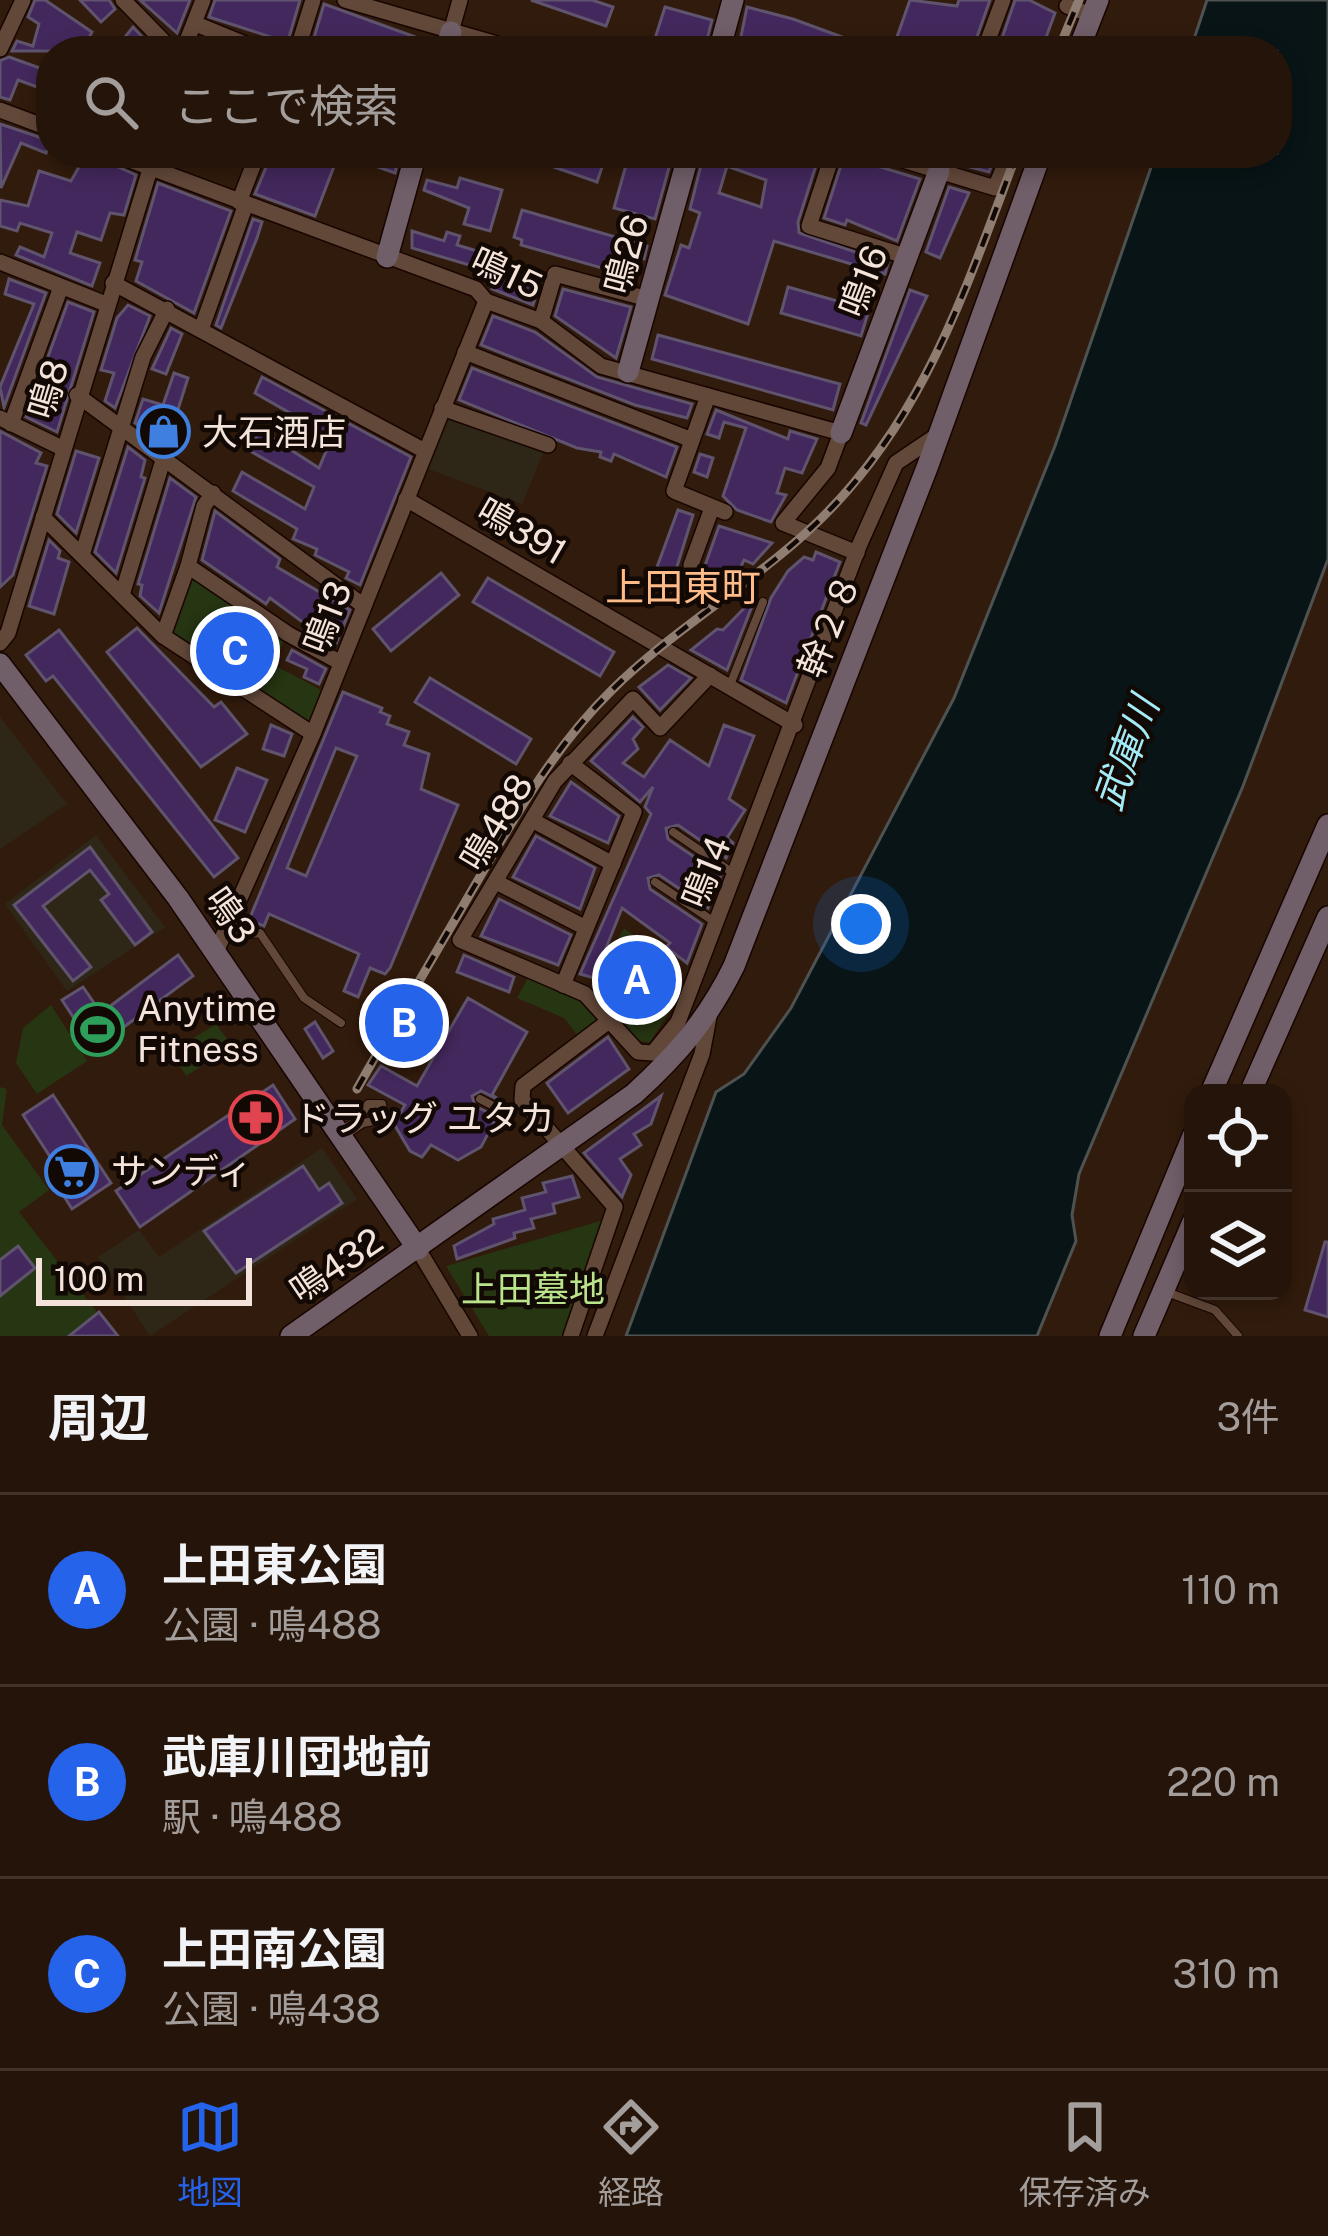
<!DOCTYPE html>
<html lang="ja">
<meta charset="utf-8">
<style>
body{margin:0;font-family:"Public Sans","Noto Sans JP",sans-serif;background:#312117;color:#f1f3f6}
.controls{position:absolute;right:36px;bottom:36px;display:grid;overflow:hidden;border-radius:24px;box-shadow:0 6px 18px #0003}
.controls button{width:108px;height:108px;display:grid;place-items:center;padding:0;border:0;border-bottom:3px solid #42332a;background:#251409;color:#f1f3f6;font:60px sans-serif}
.scale{position:absolute;left:36px;bottom:30px;width:216px;box-sizing:border-box;padding-left:12px;border:6px solid #f3e3da;border-top:0;font-size:33px;line-height:42px;white-space:nowrap;color:#f3e3da;-webkit-text-stroke:9px #120804;paint-order:stroke}
.you{position:absolute;left:861px;top:924px;width:42px;height:42px;margin:-30px;border:9px solid #fff;border-radius:50%;background:#1a73e8;box-shadow:0 0 0 18px #1a73e833}
.badge{display:grid;place-items:center;width:78px;height:78px;border-radius:50%;background:#2563eb;color:#fff;font-size:39px;font-weight:700}
.pin{position:absolute;translate:-50% -50%;border:6px solid #fff;box-shadow:0 3px 12px #0006}
.list{margin:0;padding:0;list-style:none}
h2{display:flex;justify-content:space-between;align-items:center;height:156px;margin:0;padding:0 48px;font-size:51px}
h2 small{font-size:39px;font-weight:400;color:#a39e9c}
.list li{display:grid;grid-template-columns:78px 1fr auto;gap:36px;align-items:center;box-sizing:border-box;height:192px;padding:0 48px;border-top:3px solid #42332a}
.list b{display:block;font-size:45px;white-space:nowrap}
.list p{margin:0;font-size:39px;white-space:nowrap;color:#a39e9c}
.list em{font-size:39px;font-style:normal;color:#a39e9c}
.icon{flex:none;width:66px;height:66px;fill:none;stroke:currentColor;stroke-width:2;stroke-linecap:round;stroke-linejoin:round}
.map{position:relative;flex:none;width:1328px;height:1336px;overflow:hidden}
.search{position:absolute;background:#251409;box-shadow:0 6px 18px #0003;left:36px;right:36px;top:36px;height:132px;display:flex;align-items:center;gap:30px;box-sizing:border-box;padding:0 42px;border-radius:48px;color:#a39e9c;font-size:45px}
.sheet{height:732px;background:#251409}
nav{display:flex;justify-content:space-around;align-items:center;box-sizing:border-box;height:168px;border-top:3px solid #42332a;background:#251409;font-size:33px;color:#a39e9c}
nav a{display:grid;justify-items:center;gap:6px}
nav .on{color:#2563eb}
.map>svg:first-child{display:block}
.education{fill:#2e2717}
.green{fill:#263512}
.water{fill:#081416;stroke:#4e5251;stroke-width:3}
.building{fill:#43285d;stroke:#5f536d;stroke-width:3;fill-rule:evenodd}
.lines{fill:none;stroke-linecap:round;stroke-linejoin:round}
.lane-casing{stroke:#180500;stroke-width:10}
.street-casing{stroke:#180500;stroke-width:18}
.secondary-casing{stroke:#180500;stroke-width:24}
.lane{stroke:#624839;stroke-width:8}
.street{stroke:#624839;stroke-width:15}
.secondary{stroke:#705e69;stroke-width:21}
.rail-casing{stroke:#907d71;stroke-width:9}
.rail{stroke:#120804;stroke-width:4.5;stroke-dasharray:14;stroke-linecap:butt}
.labels{text-anchor:middle;dominant-baseline:central;stroke-width:9;stroke-linejoin:round;paint-order:stroke}
.street-label{font-size:36px;fill:#f3e3da;stroke:#120804}
.poi-label{font-size:36px;fill:#f3e3da;stroke:#120804;text-anchor:start}
.park-label{font-size:36px;fill:#bae48b;stroke:#120804}
.neighbourhood-label{font-size:39px;fill:#fdbb89;stroke:#120804}
.water-label{font-size:39px;font-style:italic;fill:#a3ecf7;stroke:#120804}
</style>
<div class="map">
<svg width="1328" height="1336" viewBox="0 0 1328 1336">
<rect width="100%" height="100%" fill="#311b0c"/>
<!-- education -->
<g class="education">
<path d="M448 416 545 449 522 504 428 469Z"/>
<path d="M0 717 67 804 0 849Z"/>
<path d="M96 835 165 927 67 991 5 904Z"/>
<path d="M322 1148 357 1199 150 1336 98 1257 139 1230 159 1257Z"/>
</g>
<!-- green -->
<g class="green">
<path d="M191 571 285 638 274 665 325 692 311 727 167 635Z"/>
<path d="M624 928 679 972 681 994 650 1042 638 1041 590 989Z"/>
<path d="M529 976 584 999 601 1020 579 1037 564 1018 517 998Z"/>
<path d="M51 1005 87 1061 37 1094 16 1063 23 1028Z"/>
<path d="M216 1024 233 1047 186 1076 171 1052Z"/>
<path d="M0 1087 7 1089 2 1125 49 1190 19 1212 97 1312 67 1336H0V1297L36 1268 18 1245 0 1259Z"/>
<path d="M607 1219 566 1336H489L446 1266Z"/>
</g>
<!-- water -->
<path class="water" d="M1207 0H1328V559L1243 786 1079 1174 1072 1215 1076 1241 1037 1336H626L716 1092 744 1074 791 1008 954 698 1055 446 1156 153H1277V51H1190Z"/>
<!-- building -->
<g class="building">
<path d="M35 0H45L92 32 82 51H12L17 41 33 46 39 24 28 17Z"/>
<path d="M80 0H109L115 9 101 22Z"/>
<path d="M140 0H190L177 33Z"/>
<path d="M215 0H300L285 51 274 50V38L209 17Z"/>
<path d="M531 0H592L613 7 606 26Z"/>
<path d="M910 0 957 6 959 0H990L972 51H892Z"/>
<path d="M1015 0H1029L1055 13 1041 51 1002 38Z"/>
<path d="M324 4 432 43 431 51H310Z"/>
<path d="M665 7 712 20 704 51H651Z"/>
<path d="M747 7 793 19 880 51H789L755 44 753 51H738Z"/>
<path d="M133 27 148 43 140 51H129L121 42Z"/>
<path d="M9 57 51 72V92L18 80 10 100 0 97V61Z"/>
<path d="M0 124 51 141 46 153 21 143 1 188Z"/>
<path d="M87 153 136 175 124 215 110 213 101 240 77 232 70 253 100 263 92 286 16 255 20 247 44 257 52 233 20 223 17 231 0 226V200L28 206 39 171 71 181Z"/>
<path d="M272 153H316L336 161 315 216 255 194Z"/>
<path d="M339 153H400L395 173Z"/>
<path d="M514 153H589L586 162 602 167 597 182Z"/>
<path d="M655 153H673L655 219 614 208 628 158 654 159Z"/>
<path d="M704 153H820L798 222 799 233 888 263 885 274 774 241 748 324 665 295 681 245 689 248 700 213 690 209ZM727 166 766 180 761 207 719 193Z"/>
<path d="M957 153H992L996 154 989 172 954 163Z"/>
<path d="M844 156 920 179 897 241 847 220 845 225 824 218Z"/>
<path d="M460 178 502 190 490 231 464 224 469 208 424 190 427 180 457 188Z"/>
<path d="M158 183 231 211 194 313 136 281 142 262 135 260Z"/>
<path d="M949 187 969 193 940 258 926 252Z"/>
<path d="M522 210 647 246 644 259 629 255 623 274 521 245 522 240 514 237Z"/>
<path d="M253 219 262 222 257 238 221 328 216 325Z"/>
<path d="M412 231 444 241 447 232 460 236 457 245 484 253 479 268 412 248Z"/>
<path d="M529 269 542 274 533 305 492 289 496 278 521 285Z"/>
<path d="M9 279 46 293 4 407 0 387 34 304 5 294Z"/>
<path d="M788 287 869 310 861 336 781 313Z"/>
<path d="M563 289 631 307 616 358 555 316Z"/>
<path d="M910 290 927 296 866 425 861 423Z"/>
<path d="M68 302 94 312 57 432 26 417Z"/>
<path d="M128 305 150 316 115 408 105 401 114 373 101 370 117 318Z"/>
<path d="M493 316 535 332 597 377 692 404 687 418 635 405 481 345Z"/>
<path d="M171 328 182 334 166 374 152 369Z"/>
<path d="M658 335 840 384 833 410 652 359Z"/>
<path d="M472 368 677 447 666 477 614 454 611 461 600 457 601 452 577 448 459 400Z"/>
<path d="M174 373 188 378 167 444 135 423 143 399 163 405Z"/>
<path d="M262 377 411 457 360 585 346 578 349 572 315 555 317 549 293 539 297 529 233 491 242 472 305 509 314 487 250 451 260 430 319 468 332 437 255 393Z"/>
<path d="M716 410 788 439 790 431 817 439 802 473 785 468 777 493 786 495 771 522 737 510 723 496 746 428 724 422 719 438 707 434Z"/>
<path d="M0 431 41 453 36 463 47 466 13 575 0 587Z"/>
<path d="M128 447 145 460 141 477 145 478 116 573 95 552Z"/>
<path d="M76 451 99 458 76 533 57 514Z"/>
<path d="M700 454 713 458 707 477 694 472Z"/>
<path d="M170 478 196 497 159 613 140 596 142 585 138 584Z"/>
<path d="M678 510 693 515 675 573 657 567Z"/>
<path d="M215 511 280 559 277 567 350 610 335 646 270 598 266 604 202 560Z"/>
<path d="M719 526 772 543 753 564 744 560 737 575 714 590 698 585Z"/>
<path d="M49 540 60 551 58 558 69 562 54 614 29 606Z"/>
<path d="M816 552 840 562 786 703 741 680 771 598 788 571 804 557 813 560Z"/>
<path d="M441 573 459 595 391 651 373 629Z"/>
<path d="M488 578 614 652 600 676 473 602Z"/>
<path d="M752 600 754 601 727 670 691 650 717 629 723 630Z"/>
<path d="M137 628 214 707 221 702 247 734 201 767 107 652Z"/>
<path d="M59 630 238 858 214 877 53 676 46 681 26 655Z"/>
<path d="M292 650 326 669 319 684 304 677 307 669 287 660Z"/>
<path d="M668 665 691 678 660 710 639 687Z"/>
<path d="M430 678 531 739 516 764 415 702Z"/>
<path d="M343 692 382 708 380 712 390 716 387 724 409 732 404 745 429 754 421 789 458 805 390 968 385 974 370 968 358 997 344 991 359 954 269 914 264 926 249 920ZM336 748 357 756 306 876 287 868Z"/>
<path d="M633 717 643 727 633 739 638 749 623 763 644 777 670 740 709 766 724 725 754 736 729 799 745 810 727 838 733 843 726 858 678 825 666 828 668 839 721 875 708 908 659 875 648 878 650 889 702 924 687 963 666 947 670 943 622 908 594 978 580 974 651 814 645 807 653 787 640 802 591 761Z"/>
<path d="M271 725 292 734 284 756 263 749Z"/>
<path d="M237 768 267 780 245 832 215 820Z"/>
<path d="M571 782 619 816 608 843 550 816Z"/>
<path d="M536 836 595 868 580 909 513 877Z"/>
<path d="M90 847 152 932 135 945 101 900 109 894 90 870 43 906 91 967 73 981 14 905Z"/>
<path d="M499 899 571 935 558 965 481 936Z"/>
<path d="M178 955 193 976 94 1049 62 1000 83 987 101 1013Z"/>
<path d="M464 955 514 977 509 992 457 972Z"/>
<path d="M468 998 527 1032 492 1095 505 1103 481 1091 472 1096 475 1106 497 1117 481 1147 458 1160 431 1145 422 1157 410 1151 394 1124 405 1105 368 1085 381 1066 417 1086Z"/>
<path d="M315 1022 333 1051 323 1058 305 1029Z"/>
<path d="M608 1037 629 1069 568 1113 547 1083Z"/>
<path d="M273 1085 295 1119 140 1227 116 1191Z"/>
<path d="M53 1095 111 1183 72 1209 50 1174 58 1169 23 1115Z"/>
<path d="M661 1096 651 1124 634 1134 641 1145 620 1159 631 1175 622 1197 584 1153Z"/>
<path d="M303 1166 319 1190 329 1183 342 1203 236 1273 204 1231Z"/>
<path d="M572 1176 579 1197 553 1204 555 1213 531 1219 534 1228 514 1233 515 1238 457 1259 454 1246 494 1224 493 1219 525 1210 522 1198 546 1192 543 1183Z"/>
<path d="M1325 1242H1328V1317L1305 1310Z"/>
<path d="M18 1246 35 1268 0 1296V1260Z"/>
<path d="M99 1312 118 1336H69Z"/>
</g>
<g class="lines">
<defs>
<g id="lane">
<path d="M730 685 763 602"/>
<path d="M673 832 736 875"/>
<path d="M655 882 716 923"/>
<path d="M224 937 260 933 304 998 341 1023"/>
<path d="M480 1099 501 1110"/>
<path d="M342 1130 358 1120 368 1104H382L384 1119 363 1123 344 1136"/>
<path d="M1164 1291 1215 1310 1238 1336"/>
</g>
<g id="street">
<path d="M123 0 173 51"/>
<path d="M345 0 521 51"/>
<path d="M1067 6 1091 15"/>
<path d="M196 24 262 51"/>
<path d="M451 32 460 0"/>
<path d="M0 49 23 0"/>
<path d="M183 51 203 0"/>
<path d="M297 51 313 0"/>
<path d="M984 51 1003 0"/>
<path d="M0 110 51 129"/>
<path d="M111 153 476 289 486 301 541 321 601 366 841 433 828 468 783 523 857 553"/>
<path d="M833 153 809 226 908 257"/>
<path d="M880 153 995 188 1010 153"/>
<path d="M939 171 945 153"/>
<path d="M239 202 258 153"/>
<path d="M0 262 106 304"/>
<path d="M113 283 425 451"/>
<path d="M541 321 555 274 648 299"/>
<path d="M202 327 246 204"/>
<path d="M465 352 692 440"/>
<path d="M77 395 364 606"/>
<path d="M708 396 674 491 725 512"/>
<path d="M442 408 548 445"/>
<path d="M0 418 62 448"/>
<path d="M11 424 61 287"/>
<path d="M406 499 795 725"/>
<path d="M43 517 163 636 188 566 288 634 341 663"/>
<path d="M82 555 143 357 167 309"/>
<path d="M691 565 712 508"/>
<path d="M188 566 204 506 213 493"/>
<path d="M122 595 164 457"/>
<path d="M163 636 313 734"/>
<path d="M0 643 8 633 155 153"/>
<path d="M710 675 660 728 633 699 555 781 460 940 585 994 638 1052 653 1053 678 1022 859 546 896 463 939 434"/>
<path d="M532 820 613 864"/>
<path d="M496 882 586 928"/>
<path d="M216 952 313 734 486 301"/>
<path d="M563 985 634 812 570 763"/>
<path d="M418 1249 470 1336"/>
<path d="M571 1336 615 1207 522 1100 523 1086 609 1021"/>
<path d="M595 1336 702 1054 709 1017"/>
</g>
<g id="secondary">
<path d="M446 51 451 32"/>
<path d="M719 51 733 0"/>
<path d="M1078 51 1098 0"/>
<path d="M387 257 416 153"/>
<path d="M628 372 689 153"/>
<path d="M841 433 939 171"/>
<path d="M0 664 178 898 418 1249"/>
<path d="M1211 1093 1328 825"/>
<path d="M1250 1093 1328 917"/>
<path d="M291 1336 634 1094C678 1054 708 1019 734 966L928 465 1041 153"/>
<path d="M1110 1336 1193 1136"/>
<path d="M1144 1336 1193 1222"/>
</g>
</defs>
<!-- lane casing -->
<use href="#lane" class="lane-casing"/>
<!-- street casing -->
<use href="#street" class="street-casing"/>
<!-- secondary casing -->
<use href="#secondary" class="secondary-casing"/>
<!-- lane -->
<use href="#lane" class="lane"/>
<!-- street -->
<use href="#street" class="street"/>
<!-- secondary -->
<use href="#secondary" class="secondary"/>
<defs>
<g id="rail">
<path d="M1058 51 1079 0"/>
<path d="M357 1089C394 1023 433 958 471 892 512 822 552 749 611 691 670 632 746 588 808 531 922 427 964 293 1017 153"/>
</g>
</defs>
<!-- rail casing -->
<use href="#rail" class="rail-casing"/>
<!-- rail -->
<use href="#rail" class="rail"/>
</g>
<!-- icons -->
<defs>
<symbol id="shop-ring" viewBox="-11 -11 22 22"><circle r="9.5" fill="#120804" stroke="#3f7fe0" stroke-width="1.5"/><path d="M-5-2.5h2.3a2.7 3.5 0 0 1 5.4 0H5L5.5 6h-11ZM-1.5-2.5h3a1.5 2.3 0 0 0-3 0Z" fill="#3f7fe0"/></symbol>
<symbol id="stadium-ring" viewBox="-11 -11 22 22"><circle r="9.5" fill="#120804" stroke="#2e9e5b" stroke-width="1.5"/><path d="M0-5a6.5 5 0 1 0 0 10a6.5 5 0 1 0 0-10ZM-3.5-1.8h7v3.6h-7Z" fill="#2e9e5b"/></symbol>
<symbol id="pharmacy-ring" viewBox="-11 -11 22 22"><circle r="9.5" fill="#120804" stroke="#e0444e" stroke-width="1.5"/><path d="M-2-6h4v4h4v4h-4v4h-4v-4h-4v-4h4Z" fill="#e0444e"/></symbol>
<symbol id="supermarket-ring" viewBox="-11 -11 22 22"><circle r="9.5" fill="#120804" stroke="#3f7fe0" stroke-width="1.5"/><path d="M-6-5.5h2.5l.6 2H6L4.5 2H-2.5L-4.4-4H-6ZM-1.5 3.2a1.3 1.3 0 1 0 .1 0ZM3 3.2a1.3 1.3 0 1 0 .1 0Z" fill="#3f7fe0"/></symbol>
</defs>
<g fill-rule="evenodd">
<use href="#shop-ring" x="134" y="402" width="59" height="59"/>
<use href="#stadium-ring" x="68" y="1000" width="59" height="59"/>
<use href="#pharmacy-ring" x="226" y="1088" width="59" height="59"/>
<use href="#supermarket-ring" x="42" y="1142" width="59" height="59"/>
</g>
<g class="labels">
<!-- street labels -->
<g class="street-label">
<text transform="translate(626 254) rotate(-75)">鳴26</text>
<text transform="translate(507 273) rotate(25)">鳴15</text>
<text transform="translate(863 281) rotate(-69)">鳴16</text>
<text transform="translate(48 389) rotate(-73)">鳴8</text>
<text transform="translate(522 531) rotate(30)">鳴391</text>
<text transform="translate(327 617) rotate(-69)">鳴13</text>
<text transform="translate(829 625) rotate(-68)">幹２８</text>
<text transform="translate(496 822) rotate(-59)">鳴488</text>
<text transform="translate(706 872) rotate(-68)">鳴14</text>
<text transform="translate(231 915) rotate(55)">鳴3</text>
<text transform="translate(336 1265) rotate(-34)">鳴432</text>
</g>
<!-- poi labels -->
<g class="poi-label">
<text x="202" y="432">大石酒店</text>
<text x="137" y="1008">Anytime<tspan x="137" dy="41">Fitness</tspan></text>
<text x="294" y="1118">ドラッグ ユタカ</text>
<text x="111" y="1171">サンディ</text>
</g>
<!-- park labels -->
<g class="park-label">
<text x="533" y="1289">上田墓地</text>
</g>
<!-- neighbourhood labels -->
<g class="neighbourhood-label">
<text x="683" y="587">上田東町</text>
</g>
<!-- water labels -->
<g class="water-label">
<text transform="translate(1126 753) rotate(-70)">武庫川</text>
</g>
</g>
</svg>
<div class="controls">
<button><svg class="icon" aria-label="locate" viewBox="0 0 24 24"><circle cx="12" cy="12" r="6"/><path d="M12 2v4M12 18v4M2 12h4M18 12h4"/></svg></button>
<button><svg class="icon" aria-label="layers" viewBox="0 0 24 24"><path d="M12 4l9 5-9 5-9-5zM3 14l9 5 9-5"/></svg></button>
</div>
<div class="scale">100 m</div>
<div class="you"></div>
<div class="pin badge" style="left:637px;top:980px">A</div>
<div class="pin badge" style="left:404px;top:1023px">B</div>
<div class="pin badge" style="left:235px;top:651px">C</div>
<div class="search"><svg class="icon" aria-label="search" viewBox="0 0 24 24"><circle cx="10" cy="10" r="6"/><path d="M15 15l6 6"/></svg>ここで検索</div>
</div>
<section class="sheet">
<h2>周辺<small>3件</small></h2>
<ul class="list">
<li><span class="badge">A</span><div><b>上田東公園</b><p>公園 · 鳴488</p></div><em>110 m</em></li>
<li><span class="badge">B</span><div><b>武庫川団地前</b><p>駅 · 鳴488</p></div><em>220 m</em></li>
<li><span class="badge">C</span><div><b>上田南公園</b><p>公園 · 鳴438</p></div><em>310 m</em></li>
</ul>
</section>
<nav>
<a class="on"><svg class="icon" aria-label="map" viewBox="0 0 24 24"><path d="M3 6l6-2 6 2 6-2v14l-6 2-6-2-6 2zM9 4v14M15 6v14"/></svg>地図</a>
<a><svg class="icon" aria-label="directions" viewBox="0 0 24 24"><path d="M12 3l9 9-9 9-9-9zM9 14v-3h6M13 9l2 2-2 2"/></svg>経路</a>
<a><svg class="icon" aria-label="saved" viewBox="0 0 24 24"><path d="M7 4h10v16l-5-4-5 4z"/></svg>保存済み</a>
</nav>
